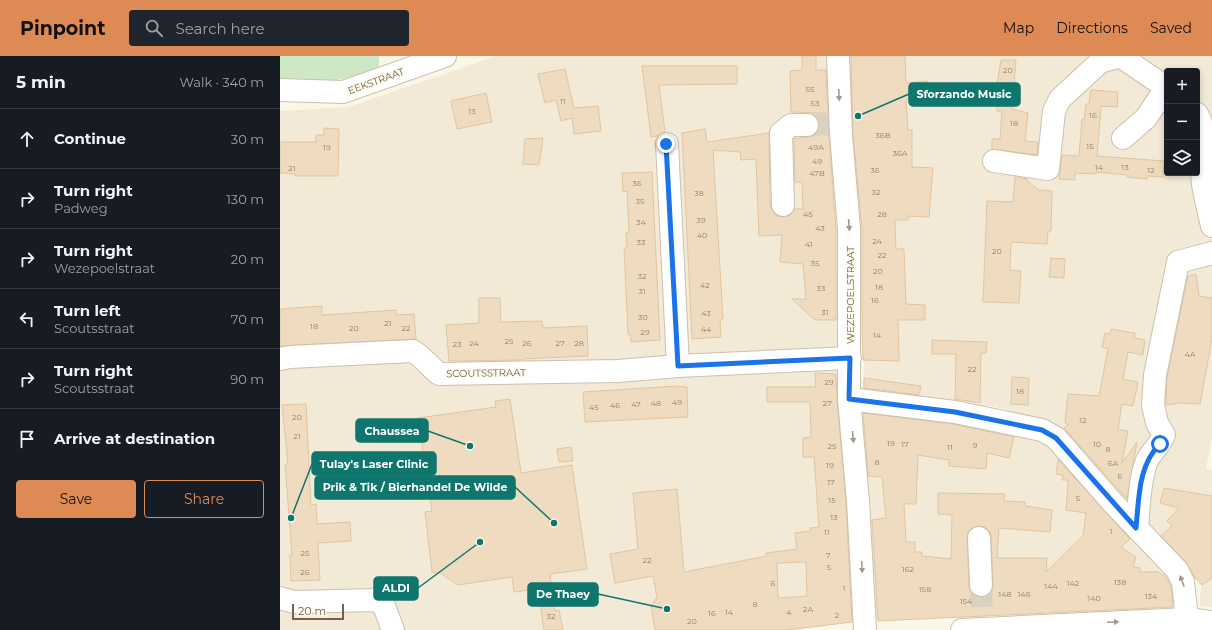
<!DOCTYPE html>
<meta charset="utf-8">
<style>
body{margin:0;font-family:Montserrat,sans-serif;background:#20242c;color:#f1f3f6}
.controls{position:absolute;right:12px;top:12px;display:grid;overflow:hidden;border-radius:4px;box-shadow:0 2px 6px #0003}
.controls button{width:36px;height:36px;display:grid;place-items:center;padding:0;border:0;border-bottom:1px solid #363941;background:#171b24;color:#f1f3f6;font:20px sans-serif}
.scale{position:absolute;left:12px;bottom:10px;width:52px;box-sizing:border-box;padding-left:4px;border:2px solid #73614d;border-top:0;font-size:11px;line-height:14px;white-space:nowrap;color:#73614d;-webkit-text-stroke:3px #fefaed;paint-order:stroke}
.stop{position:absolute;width:12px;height:12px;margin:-9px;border:3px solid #1a73e8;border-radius:50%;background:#fff}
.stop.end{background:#1a73e8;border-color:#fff;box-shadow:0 1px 4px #0008}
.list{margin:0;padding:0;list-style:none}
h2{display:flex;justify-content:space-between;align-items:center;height:52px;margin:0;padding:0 16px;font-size:17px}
h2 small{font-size:13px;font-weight:400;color:#9ea1a6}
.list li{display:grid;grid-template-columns:26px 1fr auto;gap:12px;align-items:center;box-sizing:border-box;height:60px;padding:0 16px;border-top:1px solid #363941}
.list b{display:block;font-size:15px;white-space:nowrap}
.list p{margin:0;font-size:13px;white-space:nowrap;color:#9ea1a6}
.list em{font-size:13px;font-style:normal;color:#9ea1a6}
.actions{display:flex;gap:8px;padding:12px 16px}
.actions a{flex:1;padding:9px 0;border:1px solid #de8a54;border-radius:4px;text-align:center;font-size:14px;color:#de8a54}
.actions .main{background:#de8a54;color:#111}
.icon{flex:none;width:22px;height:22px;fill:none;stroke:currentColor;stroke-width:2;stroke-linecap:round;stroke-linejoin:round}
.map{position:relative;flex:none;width:932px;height:574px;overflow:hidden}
header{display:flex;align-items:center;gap:24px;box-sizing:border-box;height:56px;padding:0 20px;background:#de8a54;color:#111}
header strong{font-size:19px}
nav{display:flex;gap:22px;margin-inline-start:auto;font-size:14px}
.search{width:280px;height:36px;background:#20242c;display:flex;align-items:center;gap:10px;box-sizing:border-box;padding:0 14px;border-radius:4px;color:#9ea1a6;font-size:15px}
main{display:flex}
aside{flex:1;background:#171b24}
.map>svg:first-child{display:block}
.residential{fill:#f2ead6;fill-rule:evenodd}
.green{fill:#cee8c6}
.building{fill:#efdbc0;stroke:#e1c5a2;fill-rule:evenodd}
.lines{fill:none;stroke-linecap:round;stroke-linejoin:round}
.minor-tunnel{stroke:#d9d2c0;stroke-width:22;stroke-dasharray:22 11;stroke-linecap:butt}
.minor-casing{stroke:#ccc0ae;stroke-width:24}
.minor{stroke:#fff;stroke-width:22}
.oneway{fill:#a4988b}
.route{stroke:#1a73e8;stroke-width:5}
.labels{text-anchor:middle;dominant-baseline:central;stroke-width:3;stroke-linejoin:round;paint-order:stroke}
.number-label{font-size:8px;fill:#92806a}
.street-label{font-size:10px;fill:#73614d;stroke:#fefaed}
.leader{fill:none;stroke:#0f766e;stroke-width:1.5}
.callout-dot{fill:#0f766e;stroke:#fefaed;stroke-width:1.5}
.callout{fill:#0f766e;stroke:#0f766e;stroke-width:1.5}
.callout-label{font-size:11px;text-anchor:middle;font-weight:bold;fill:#fff}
</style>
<header>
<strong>Pinpoint</strong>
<div class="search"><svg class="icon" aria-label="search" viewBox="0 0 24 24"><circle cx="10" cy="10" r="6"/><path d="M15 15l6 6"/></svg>Search here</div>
<nav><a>Map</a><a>Directions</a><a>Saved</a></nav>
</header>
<main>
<aside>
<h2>5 min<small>Walk · 340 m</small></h2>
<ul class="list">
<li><svg class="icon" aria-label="ahead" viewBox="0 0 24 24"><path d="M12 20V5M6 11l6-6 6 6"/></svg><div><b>Continue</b></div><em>30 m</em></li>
<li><svg class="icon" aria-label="right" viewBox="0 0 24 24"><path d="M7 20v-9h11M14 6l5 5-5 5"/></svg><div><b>Turn right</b><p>Padweg</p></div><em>130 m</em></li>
<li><svg class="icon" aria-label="right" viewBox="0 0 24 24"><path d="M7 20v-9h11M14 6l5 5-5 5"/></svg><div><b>Turn right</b><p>Wezepoelstraat</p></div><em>20 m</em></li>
<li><svg class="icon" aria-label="left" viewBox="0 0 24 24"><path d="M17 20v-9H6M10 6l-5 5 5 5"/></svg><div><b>Turn left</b><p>Scoutsstraat</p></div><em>70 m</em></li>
<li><svg class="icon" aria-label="right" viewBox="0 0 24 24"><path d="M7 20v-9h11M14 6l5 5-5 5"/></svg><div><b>Turn right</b><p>Scoutsstraat</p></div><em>90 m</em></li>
<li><svg class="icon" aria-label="arrive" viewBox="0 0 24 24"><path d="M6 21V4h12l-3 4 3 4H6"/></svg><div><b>Arrive at destination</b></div></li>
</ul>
<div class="actions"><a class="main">Save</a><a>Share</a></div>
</aside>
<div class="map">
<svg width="932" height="574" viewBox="0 0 932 574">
<rect width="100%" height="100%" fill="#fbf7e7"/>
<!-- residential -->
<g class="residential">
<path d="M217 0H549L558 243 576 562 572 566 507 574H0V55L68 51Z"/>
<path d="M569 0H932V382L926 413 932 414V551L919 550 923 518 906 514 747 363 723 352 700 349 699 347 584 336 582 333 584 313ZM887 15H917V117H887Z"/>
<path d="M605 352 773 387 892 519 896 548 893 551 863 553 598 565 595 562 583 355Z"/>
</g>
<!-- green -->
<path class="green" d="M0 0H99V11L75 20 52 25 0 23Z"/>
<!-- building -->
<g class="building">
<path d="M522 0H536V14H546L549 80 556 174V264H535L512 243H526L523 208 500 206 502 179 479 180 476 103 461 104 460 96 433 94 443 263H440L441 281 412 283 402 77 425 73 427 86 489 77 490 149 492 155 497 160 504 161 510 159 514 153H523L522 126H515L514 83 533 80 538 76 539 71 547 70 546 57 511 56 510 15 522 14Z"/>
<path d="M571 0H625L626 27 648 25V42L626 43 628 74H632V111L653 112 649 161 628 160V164H615L616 193H624L626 248 645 249V264H618L619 305 583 304 582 274V173L573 78Z"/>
<path d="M721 4H736L732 53 748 57 745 85 758 86 757 99 712 93V83H720L722 56 717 55 718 40H715Z"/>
<path d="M362 10H457V28L379 29 385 76 377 80 371 81Z"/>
<path d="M285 13 294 52 318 50 321 75 294 78 292 62 281 65 276 44 265 47 258 18Z"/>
<path d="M811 34 838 36 837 51 821 50 817 100 884 105 883 121 868 120 867 123 847 121V119L816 116V118L795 117V124L779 123 782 99 799 100 802 63 804 64 806 48H809Z"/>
<path d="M206 37 212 66 177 73 171 45Z"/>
<path d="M44 72 59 73 58 120H15V118L0 117V86H36V79H44Z"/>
<path d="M263 82 259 109 243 108 245 83Z"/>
<path d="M372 116 380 284 351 286 350 278H348L344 192H347L346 177H349L347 135 343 136 342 117Z"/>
<path d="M735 121 747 123V125L759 134 772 135 771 175H768L767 188 731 186 730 214 741 215 739 247 703 246 707 145 733 146Z"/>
<path d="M771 202 785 203 784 222 769 221Z"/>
<path d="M916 218 919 240 932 242V283L920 348 901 347 886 349 887 321 908 220Z"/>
<path d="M199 242H220L221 266 262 265 263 272 307 270 308 300 242 303V304L169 305 166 269 199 267Z"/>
<path d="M42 250V259L116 254V259L134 258 136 283 0 290V253Z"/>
<path d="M831 273 855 277 854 282 865 284 863 299 848 296 843 323 858 326 853 350 842 348 838 373 848 375 842 407 857 386 847 443 784 372 788 369 785 366 788 338 819 340 828 293 822 291 825 277 830 278Z"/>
<path d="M652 284 707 286 706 297H701L700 347 675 343 676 298H652Z"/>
<path d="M535 317 556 318 557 344 566 446 572 566 507 574H375L371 550 377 541 373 520 335 527 330 498 358 493 353 437 397 433 404 516 487 500 486 497 517 493 515 477 531 475 530 472 539 471 534 401H523V382L531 381 530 346H487V331H536ZM526 506 527 540 498 542 497 507Z"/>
<path d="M732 321 749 322 748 349 731 348Z"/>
<path d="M584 322 641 330 639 339 584 332Z"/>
<path d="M397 330 407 331 408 361 305 366 303 336Z"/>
<path d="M230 343 241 417 292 409 307 513 270 518 275 555 279 554 283 574H264L258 533 234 536 232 521 178 529 160 517 152 516 145 456 152 455 138 362 216 351 215 345Z"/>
<path d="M26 348 31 449 36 448 37 468 70 466 71 485 38 487 40 524 11 525 10 499H12L5 408H8L2 349Z"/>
<path d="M583 357 673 368 734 381 729 402 707 397 706 413 669 410V404L638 399 636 448H624L626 486H635V496H642V500L671 503 672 459 658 458V437L725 438 724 445 745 446V450L772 454 770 476 719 472 717 502H767L766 516 803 480 806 457 786 454 788 424H782L783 419 776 418 778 403 850 483 841 491 856 501 853 511 860 512V516H878L887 522 891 530 893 551 598 565 592 464 606 462 602 421 588 420ZM698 470 705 471 710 476 711 481 713 529 712 535 708 539 702 541 695 540 690 535 689 530 687 482 688 476 692 472Z"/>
<path d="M291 391 293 405 279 406 277 393Z"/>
<path d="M884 432 932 440V522L922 529 915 522 906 506 881 480 892 470 887 465 899 452 880 447Z"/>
</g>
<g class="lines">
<!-- minor-tunnel -->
<g class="minor-tunnel">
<path d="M527 69 551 68"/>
<path d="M701 529 702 561"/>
</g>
<defs>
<g id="minor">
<path d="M558 0 561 79 569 173V343L578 445 585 574"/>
<path d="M840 0 887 32"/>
<path d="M0 34 63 36 165 0"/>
<path d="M917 58C930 79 920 104 923 128 925 142 929 156 932 170"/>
<path d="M843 82 866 62 886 32"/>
<path d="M387 88 398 310"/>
<path d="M714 105 768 113 774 55 780 43 820 6 840 0"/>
<path d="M503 149 501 77 511 69H527"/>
<path d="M0 303 10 301 133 295C144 302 149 310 159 318L338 315 398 310 570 302"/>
<path d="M569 343 675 356 762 374 776 382 833 447 897 514 903 526 907 563"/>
<path d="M857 472C859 451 859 427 866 407 870 396 880 390 884 379L877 367 873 349 875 319 898 206 932 197"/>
<path d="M699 482 701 529"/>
<path d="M0 542 14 546 97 544 104 550 113 574"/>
<path d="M682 574 907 563 932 566"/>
</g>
</defs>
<!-- minor casing -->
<use href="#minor" class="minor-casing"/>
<!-- minor -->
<use href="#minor" class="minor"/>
</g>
<!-- one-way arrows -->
<defs><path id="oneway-solid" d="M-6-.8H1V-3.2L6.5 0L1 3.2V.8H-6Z"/></defs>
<g class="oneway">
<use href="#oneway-solid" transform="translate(559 39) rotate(87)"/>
<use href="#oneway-solid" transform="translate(569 169) rotate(86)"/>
<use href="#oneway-solid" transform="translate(573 381) rotate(85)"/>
<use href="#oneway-solid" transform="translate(582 511) rotate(87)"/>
<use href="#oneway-solid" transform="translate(902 525) rotate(-111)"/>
<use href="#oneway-solid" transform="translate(833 566) rotate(-2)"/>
</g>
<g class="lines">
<!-- route -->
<path class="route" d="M386 88 398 310 570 302 569 343 675 356 762 374 776 382 856 472C859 443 858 409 880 388"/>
</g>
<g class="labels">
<!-- number labels -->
<g class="number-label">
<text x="728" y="14">20</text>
<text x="530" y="33">55</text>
<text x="283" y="45">11</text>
<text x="535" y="47">53</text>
<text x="192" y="55">13</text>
<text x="813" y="59">16</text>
<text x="734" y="67">18</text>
<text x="603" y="79">36B</text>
<text x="810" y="90">15</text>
<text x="47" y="91">19</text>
<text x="536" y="91">49A</text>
<text x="620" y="97">36A</text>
<text x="537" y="105">49</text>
<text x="819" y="111">14</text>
<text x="845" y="111">13</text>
<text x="12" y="112">21</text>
<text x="595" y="114">36</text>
<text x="871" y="114">12</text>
<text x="537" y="117">47B</text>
<text x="357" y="127">36</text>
<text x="596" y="136">32</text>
<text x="419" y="137">38</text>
<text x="360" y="145">35</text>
<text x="528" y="158">45</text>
<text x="602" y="158">28</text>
<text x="421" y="164">39</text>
<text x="361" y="166">34</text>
<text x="540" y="172">43</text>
<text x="422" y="179">40</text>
<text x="597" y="185">24</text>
<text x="361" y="186">33</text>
<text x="529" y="188">41</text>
<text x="717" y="195">20</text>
<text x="602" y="199">22</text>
<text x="535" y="207">35</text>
<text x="598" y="215">20</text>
<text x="362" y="220">32</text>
<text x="425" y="229">42</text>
<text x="599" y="231">18</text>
<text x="541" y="232">33</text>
<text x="362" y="235">31</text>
<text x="595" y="244">16</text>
<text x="545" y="256">31</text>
<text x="426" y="257">43</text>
<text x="363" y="261">30</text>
<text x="108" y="267">21</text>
<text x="34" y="270">18</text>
<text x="74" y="272">20</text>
<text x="126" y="272">22</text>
<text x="426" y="273">44</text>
<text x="365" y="276">29</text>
<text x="597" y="279">14</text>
<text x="229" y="285">25</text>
<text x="194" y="287">24</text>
<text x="247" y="287">26</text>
<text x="280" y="287">27</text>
<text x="299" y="287">28</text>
<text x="177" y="288">23</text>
<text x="910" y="298">4A</text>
<text x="692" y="313">22</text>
<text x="549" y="326">29</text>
<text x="740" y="335">18</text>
<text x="397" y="346">49</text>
<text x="376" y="347">48</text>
<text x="547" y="347">27</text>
<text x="356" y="348">47</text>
<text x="335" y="349">46</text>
<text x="314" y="351">45</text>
<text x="17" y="361">20</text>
<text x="803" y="364">12</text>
<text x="17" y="380">21</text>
<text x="611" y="387">19</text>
<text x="625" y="388">17</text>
<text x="817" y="388">10</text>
<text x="695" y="389">9</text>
<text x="552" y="390">25</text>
<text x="670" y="391">11</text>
<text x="828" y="393">8</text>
<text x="597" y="406">8</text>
<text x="833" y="407">6A</text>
<text x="550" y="409">19</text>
<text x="840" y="420">6</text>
<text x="551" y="426">17</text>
<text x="798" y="442">5</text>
<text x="552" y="444">15</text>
<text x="554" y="461">13</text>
<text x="831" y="475">1</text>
<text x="547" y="476">11</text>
<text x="25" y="497">25</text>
<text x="548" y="499">7</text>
<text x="367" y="504">22</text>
<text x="549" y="511">5</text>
<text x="628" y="513">162</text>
<text x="25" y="516">26</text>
<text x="840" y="526">138</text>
<text x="493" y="527">6</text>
<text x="793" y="527">142</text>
<text x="771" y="530">144</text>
<text x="564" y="532">1</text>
<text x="645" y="533">158</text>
<text x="725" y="538">148</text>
<text x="744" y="538">146</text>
<text x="871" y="540">134</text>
<text x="814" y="542">140</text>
<text x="686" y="545">154</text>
<text x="475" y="548">8</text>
<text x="528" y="553">2A</text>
<text x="449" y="556">14</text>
<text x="509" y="556">4</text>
<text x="432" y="557">16</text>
<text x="557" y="559">2</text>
<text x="271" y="560">32</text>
<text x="412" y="565">20</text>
</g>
<!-- street labels -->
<g class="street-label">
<text transform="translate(96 25) rotate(-20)">EEKSTRAAT</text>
<text transform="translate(570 239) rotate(-90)">WEZEPOELSTRAAT</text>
<text transform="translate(206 317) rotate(-1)">SCOUTSSTRAAT</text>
</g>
</g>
<!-- callouts -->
<path class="leader" d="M578 60L629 38M190 390L148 375M11 462L32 408M274 467L235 431M200 486L138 532M387 553L318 538"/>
<g class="callout-dot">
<circle cx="578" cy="60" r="4"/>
<circle cx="190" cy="390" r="4"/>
<circle cx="11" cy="462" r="4"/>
<circle cx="274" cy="467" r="4"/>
<circle cx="200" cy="486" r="4"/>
<circle cx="387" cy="553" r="4"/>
</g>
<g class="callout">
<rect x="629" y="27" width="111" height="23" rx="4"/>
<rect x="76" y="363" width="72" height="23" rx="4"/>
<rect x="32" y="396" width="124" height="23" rx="4"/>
<rect x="35" y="420" width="200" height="23" rx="4"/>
<rect x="94" y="521" width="44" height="23" rx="4"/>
<rect x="248" y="527" width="70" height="23" rx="4"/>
</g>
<g class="callout-label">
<text x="684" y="42">Sforzando Music</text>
<text x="112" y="379">Chaussea</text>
<text x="94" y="412">Tulay's Laser Clinic</text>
<text x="135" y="435">Prik &amp; Tik / Bierhandel De Wilde</text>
<text x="116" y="536">ALDI</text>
<text x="283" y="542">De Thaey</text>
</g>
</svg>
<div class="controls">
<button>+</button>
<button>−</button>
<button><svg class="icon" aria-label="layers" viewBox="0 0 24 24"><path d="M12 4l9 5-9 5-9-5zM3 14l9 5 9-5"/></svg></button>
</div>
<div class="scale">20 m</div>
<div class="stop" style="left:880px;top:388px"></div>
<div class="stop end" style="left:386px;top:88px"></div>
</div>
</main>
